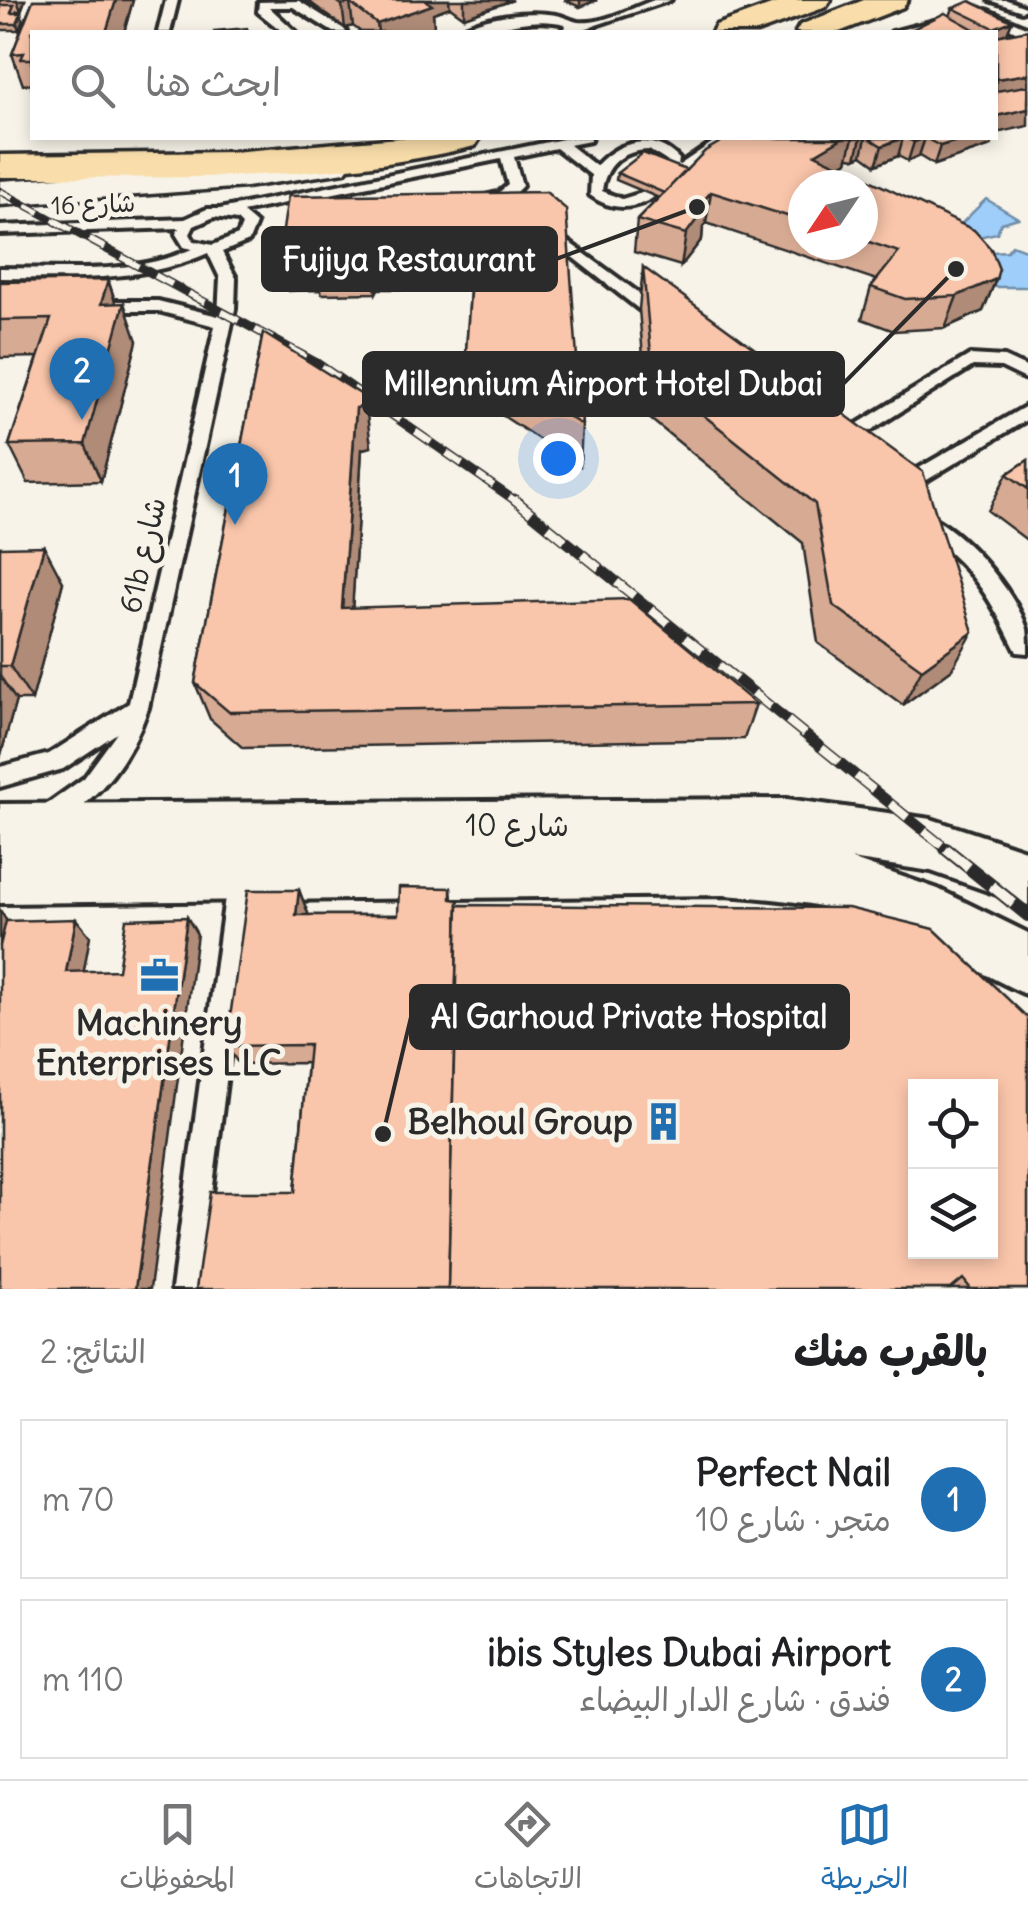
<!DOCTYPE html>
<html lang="ar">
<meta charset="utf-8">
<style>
body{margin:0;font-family:Delius,"Playpen Sans Arabic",sans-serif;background:#f2f2f2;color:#202124;direction:rtl}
.controls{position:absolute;right:30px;bottom:30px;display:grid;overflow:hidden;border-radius:0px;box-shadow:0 5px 15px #0003}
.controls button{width:90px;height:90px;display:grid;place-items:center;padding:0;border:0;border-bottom:2px solid #e0e0e0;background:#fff;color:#202124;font:50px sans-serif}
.compass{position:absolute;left:788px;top:170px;width:90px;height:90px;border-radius:50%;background:#fff;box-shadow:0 5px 15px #0003;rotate:235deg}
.you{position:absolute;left:558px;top:458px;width:35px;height:35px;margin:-25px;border:8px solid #fff;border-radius:50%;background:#1a73e8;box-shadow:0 0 0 15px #1a73e833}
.badge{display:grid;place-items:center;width:65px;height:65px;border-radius:50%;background:#1f6fb2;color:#fff;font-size:32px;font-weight:700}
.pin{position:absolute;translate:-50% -82px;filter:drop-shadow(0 2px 5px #0008)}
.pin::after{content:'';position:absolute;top:52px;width:35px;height:30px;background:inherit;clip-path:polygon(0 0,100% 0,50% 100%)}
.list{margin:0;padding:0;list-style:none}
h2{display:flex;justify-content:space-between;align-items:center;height:130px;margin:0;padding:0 40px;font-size:42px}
h2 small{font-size:32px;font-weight:400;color:#757577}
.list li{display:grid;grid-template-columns:65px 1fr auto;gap:30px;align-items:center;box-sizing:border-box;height:160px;margin:0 20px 20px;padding:0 20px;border:2px solid #e0e0e0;border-radius:0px}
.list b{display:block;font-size:38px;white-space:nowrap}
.list p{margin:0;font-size:32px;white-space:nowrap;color:#757577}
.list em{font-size:32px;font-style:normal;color:#757577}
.icon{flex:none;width:55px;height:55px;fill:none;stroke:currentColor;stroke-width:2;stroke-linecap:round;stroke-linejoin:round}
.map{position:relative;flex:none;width:1028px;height:1289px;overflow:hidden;direction:ltr}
.search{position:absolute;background:#fff;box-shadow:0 5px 15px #0003;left:30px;right:30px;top:30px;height:110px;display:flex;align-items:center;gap:25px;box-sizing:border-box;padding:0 35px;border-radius:0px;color:#757577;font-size:38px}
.sheet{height:490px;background:#fff}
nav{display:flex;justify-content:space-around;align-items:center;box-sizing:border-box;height:140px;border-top:2px solid #e0e0e0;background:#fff;font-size:28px;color:#757577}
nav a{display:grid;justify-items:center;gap:5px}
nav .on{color:#1f6fb2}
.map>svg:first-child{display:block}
.water{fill:#9fcefb;stroke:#718da8;stroke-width:2.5}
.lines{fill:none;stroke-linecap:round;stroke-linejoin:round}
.service-casing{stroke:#2b2b2b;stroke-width:8}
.tertiary-casing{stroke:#2b2b2b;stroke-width:8}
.secondary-casing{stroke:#2b2b2b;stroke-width:7}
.primary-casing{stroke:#2b2b2b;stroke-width:7}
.service{fill:#f7f3e8;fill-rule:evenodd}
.tertiary{fill:#f7f3e8;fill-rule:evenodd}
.secondary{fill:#f7f3e8;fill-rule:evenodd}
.primary{fill:#f9deab;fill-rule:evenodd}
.rail-far3-casing{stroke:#2b2b2b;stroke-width:8}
.rail-far2-casing{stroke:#2b2b2b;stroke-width:9}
.rail-far1-casing{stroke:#2b2b2b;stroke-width:11}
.rail-casing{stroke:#2b2b2b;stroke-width:14}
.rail-far3{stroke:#f7f3e8;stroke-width:5;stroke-dasharray:15;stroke-linecap:butt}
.rail-far2{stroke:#f7f3e8;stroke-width:6;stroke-dasharray:19;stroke-linecap:butt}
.rail-far1{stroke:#f7f3e8;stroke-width:8;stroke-dasharray:22;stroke-linecap:butt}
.rail{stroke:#f7f3e8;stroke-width:10;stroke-dasharray:29;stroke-linecap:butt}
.wall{fill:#d7aa93;stroke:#2b2b2b;stroke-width:2.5;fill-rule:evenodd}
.shaded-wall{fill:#af8b78;stroke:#2b2b2b;stroke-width:2.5}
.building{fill:#fac6ab;stroke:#2b2b2b;stroke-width:2.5;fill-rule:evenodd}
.labels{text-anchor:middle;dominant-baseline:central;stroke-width:10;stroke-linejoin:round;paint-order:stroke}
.far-street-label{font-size:25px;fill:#2b2b2b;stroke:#f7f3e8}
.street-label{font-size:30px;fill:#2b2b2b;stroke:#f7f3e8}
.near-poi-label{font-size:35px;font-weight:bold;fill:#2b2b2b;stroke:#f7f3e8}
.leader{fill:none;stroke:#2b2b2b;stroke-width:4}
.callout-dot{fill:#2b2b2b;stroke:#f7f3e8;stroke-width:4}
.callout{fill:#2b2b2b;stroke:#2b2b2b;stroke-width:4}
.callout-label{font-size:32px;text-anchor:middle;font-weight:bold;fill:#fff}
</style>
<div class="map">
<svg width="1028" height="1289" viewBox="0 0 1028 1289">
<rect width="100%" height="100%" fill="#f7f3e8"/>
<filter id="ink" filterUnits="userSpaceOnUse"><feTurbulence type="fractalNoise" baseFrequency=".01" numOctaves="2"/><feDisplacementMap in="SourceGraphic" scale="20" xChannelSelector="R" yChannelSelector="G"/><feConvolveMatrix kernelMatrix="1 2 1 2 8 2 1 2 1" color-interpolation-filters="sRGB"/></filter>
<g filter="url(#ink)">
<!-- water -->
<path class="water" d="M986 199 1018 218 1001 223 997 233 978 237 992 252 1007 251 1012 245 1028 251V287H988L944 241Z"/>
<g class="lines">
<defs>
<g id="service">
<path d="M166 0H178L170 32H158Z"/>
<path d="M654 0H671L575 32H560L566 27 565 24C526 14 493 34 456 32 481 16 526 10 556 15 563 16 572 21 578 22 601 25 632 8 654 0Z"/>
<path d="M989 0H1007L1028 8 1022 11Z"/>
<path d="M299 1 344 29 346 32H333L293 7H269L296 32H283L258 12 259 2Z"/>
<path d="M986 10 1028 28V37L982 15 980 13Z"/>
<path d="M941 19 947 23 945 26 913 32H892Z"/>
<path d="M568 138H591L590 141 569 145 596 166C619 140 654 132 679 159L678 166 719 138H734L677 177 665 174V160L649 150C623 150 605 165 602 191L622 199 651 190 658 194C637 211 611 211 590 195L591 175 556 148 514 157 522 186C511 198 497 205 481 203V197L498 193 508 185 501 159 242 212 256 224 249 241 222 252 236 278 235 309 148 708C130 759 102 797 55 824L47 827 39 824 36 817 39 810 84 778 117 733 63 769 0 787V767L49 754 129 703 215 326 158 311H102L94 306 102 301H158L218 316 220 278 208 253C141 283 71 278 0 278V268C64 268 132 276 192 249L184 247 176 234 179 228 0 234V226L185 219 207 209H220ZM214 217 237 220 242 225 238 235 213 245 194 241 190 234 194 226Z"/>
<path d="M548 227 666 313V321H654L543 234V228Z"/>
<path d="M970 355 1004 357 1028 368V380L1001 367 973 366 846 446H834L831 442 834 438Z"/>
<path d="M1028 405V419L907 492H895L892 487 895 482Z"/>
<path d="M924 514C962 528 1015 591 1027 629 1028 637 1028 645 1028 653L1017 652C986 589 973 570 918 526L915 521 918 516Z"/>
<path d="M240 864 248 867 252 875 200 1289H172L228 875 232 867Z"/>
</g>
<path id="tertiary" d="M787 799 931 819 1028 851V905L931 871 851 859 938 889 1028 933V995C983 976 942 948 897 929 843 905 783 899 724 895L0 903V804Z"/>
<path id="secondary" d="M332 153 345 156 351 164 345 172 246 187 0 205V181L246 165Z"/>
<g id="primary">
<path d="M785 0H831L826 7 757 32H712L716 25Z"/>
<path d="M864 0H908L903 7 839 32H796L800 25Z"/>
<path d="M399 138H480L475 146C322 184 157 177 0 177V155L232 152Z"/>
</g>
</defs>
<!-- service casing -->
<use href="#service" class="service-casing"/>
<!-- tertiary casing -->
<use href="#tertiary" class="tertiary-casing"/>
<!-- secondary casing -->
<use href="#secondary" class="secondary-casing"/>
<!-- primary casing -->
<use href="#primary" class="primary-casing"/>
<!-- service -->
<use href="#service" class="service"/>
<!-- tertiary -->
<use href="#tertiary" class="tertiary"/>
<!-- secondary -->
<use href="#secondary" class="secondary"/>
<!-- primary -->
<use href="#primary" class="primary"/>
<defs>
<path id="rail-far3" d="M0 191 59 223"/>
<path id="rail-far2" d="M55 221 317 363 517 502"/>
<path id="rail-far1" d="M514 499 949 851"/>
<path id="rail" d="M946 849 1028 915"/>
</defs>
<!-- rail-far3 casing -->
<use href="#rail-far3" class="rail-far3-casing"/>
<!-- rail-far2 casing -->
<use href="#rail-far2" class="rail-far2-casing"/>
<!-- rail-far1 casing -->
<use href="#rail-far1" class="rail-far1-casing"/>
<!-- rail casing -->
<use href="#rail" class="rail-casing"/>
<!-- rail-far3 -->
<use href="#rail-far3" class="rail-far3"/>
<!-- rail-far2 -->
<use href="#rail-far2" class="rail-far2"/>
<!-- rail-far1 -->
<use href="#rail-far1" class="rail-far1"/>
<!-- rail -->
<use href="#rail" class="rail"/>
</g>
<!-- wall -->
<g class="wall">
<path d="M0 0H25L21 11H17L16 13 23 19 19 30H0Z"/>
<path d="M33 0H133L124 32H32V90L31 84 23 85 12 54Z"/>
<path d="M307 0H513L464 17 450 7 433 13 434 28 420 32H361L353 26 345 28Z"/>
<path d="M564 0H597L580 7Z"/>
<path d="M953 8 1012 21 1007 33 1004 35 996 133V32H907L950 16Z"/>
<path d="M727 138H994L991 146 934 165 919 156 908 161 898 156 876 165 862 155 856 158 848 157 847 161 840 166 996 279 983 311 945 328 894 331 862 319 871 287 877 280 706 223 703 227 702 239 681 266 634 252 637 220 659 198 616 180 617 173 686 170ZM803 185H863V245H803Z"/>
<path d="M546 192 582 425 580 466 468 393 466 352 470 289H378L376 293 322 294 320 290 289 291 280 250Z"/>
<path d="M643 267 952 669 903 705 818 643 803 543 648 417 639 309Z"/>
<path d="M108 280 116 303 137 341 101 481 28 483 9 445 38 357 0 358V282Z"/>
<path d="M263 333 370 438 371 447 362 449 352 608 756 704 744 739 243 748 210 719 195 683Z"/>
<path d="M1028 460V541L988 511 1007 474Z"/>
<path d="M0 547 63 582 32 700H16L0 758Z"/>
<path d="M451 888 452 899 458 905 1028 1289H196L295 1192 307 1063 239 1064 226 1046 299 890 308 915H398Z"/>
</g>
<!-- shaded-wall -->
<g class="shaded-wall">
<path d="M17 0H25L21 11Z"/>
<path d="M116 0H133L124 32H106Z"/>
<path d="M418 0H449L450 7 433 13 434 28 420 32H378L377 24Z"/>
<path d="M464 0H513L464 17Z"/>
<path d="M580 0H597L580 7Z"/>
<path d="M350 3 353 26 345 28 342 5Z"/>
<path d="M21 13 23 19 19 30 17 24Z"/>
<path d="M1012 21 1007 33 996 38V32H993L994 28Z"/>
<path d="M1028 74V103L996 108V79Z"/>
<path d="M1028 109V126L996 133V135V116Z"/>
<path d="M842 138H853L847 161 809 185 815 154Z"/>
<path d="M861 138H866L862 155 856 158Z"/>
<path d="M903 138 898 156 876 165 882 146Z"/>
<path d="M925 138 919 156 908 161 914 142Z"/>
<path d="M967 138H994L991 146 934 165 940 146Z"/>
<path d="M711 192 706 223 703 227 702 239 681 266 686 234 702 202Z"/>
<path d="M373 248 378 289 376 293 371 252Z"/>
<path d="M996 279 983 311 945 328 957 296Z"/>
<path d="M108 280 120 317 124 303 137 341 101 481 85 444 101 304Z"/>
<path d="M365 397 371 447 362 449 350 646 342 608 356 408Z"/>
<path d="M44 546 63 582 32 700 10 666Z"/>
<path d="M973 632 952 669 903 705 922 669Z"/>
<path d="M0 676 16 700 0 758Z"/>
<path d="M299 890 308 913 305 937 296 915Z"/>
<path d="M0 910 8 923 0 947Z"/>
<path d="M187 917 197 934 150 1289H135Z"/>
<path d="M76 919 90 936 81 987 66 972Z"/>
</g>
<!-- building -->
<g class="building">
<path d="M33 0H116L106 32H32V59H21L24 53 12 54Z"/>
<path d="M335 0H425L432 5 377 24 350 3 342 5Z"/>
<path d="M970 1 1012 21 994 28 953 8Z"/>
<path d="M0 5H14L11 13H21L17 24H0Z"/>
<path d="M945 13 979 32H907Z"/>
<path d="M247 28 248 32H215L214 31Z"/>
<path d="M1028 30V74L996 79V36Z"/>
<path d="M1026 86 1028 88V109L996 116V91Z"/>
<path d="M727 138H842L815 154 974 230 991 249 999 269 996 279 957 296 905 299 871 287 899 252 863 240V185H803V221L711 192 702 202 706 207 686 234 637 220 705 151Z"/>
<path d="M869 138H902L882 146Z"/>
<path d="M905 138H925L914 142Z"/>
<path d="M925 138H967L940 146Z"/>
<path d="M643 153 686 170 664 193 617 173Z"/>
<path d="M546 192 566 209 582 425 466 352 473 247 373 248 371 252 315 253 313 249 280 250 288 196Z"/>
<path d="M643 267 923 472 973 632 922 669 833 605 815 504 653 375Z"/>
<path d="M108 280 101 304 124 303 85 444 9 445 51 319 0 320V282Z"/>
<path d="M263 333 365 397V406L356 408 342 608 629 599 756 704 229 712 195 683Z"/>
<path d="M1028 460V489L1007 474Z"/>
<path d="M44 546 10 666H0V547Z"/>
<path d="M399 887 451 888V899L458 900 448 1289H196L210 1192H295L309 1045 226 1046 248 890H299L296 915H398Z"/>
<path d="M458 905 848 908 934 929 1028 1018V1289H971L963 1279 951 1289H448ZM916 1086H990V1252H916Z"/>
<path d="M187 917 135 1289H0V946L6 921 76 919 66 972 118 970 126 919Z"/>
</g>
</g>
<!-- icons -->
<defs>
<symbol id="office-bare" viewBox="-9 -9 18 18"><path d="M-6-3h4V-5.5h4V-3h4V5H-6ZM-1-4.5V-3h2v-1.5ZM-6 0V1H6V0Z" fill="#1f6fb2" stroke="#f7f3e8" stroke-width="2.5" paint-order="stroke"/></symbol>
<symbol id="building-bare" viewBox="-9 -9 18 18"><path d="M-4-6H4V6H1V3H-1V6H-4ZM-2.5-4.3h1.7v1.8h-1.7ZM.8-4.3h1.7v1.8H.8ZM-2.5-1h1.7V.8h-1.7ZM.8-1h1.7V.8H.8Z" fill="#1f6fb2" stroke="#f7f3e8" stroke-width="2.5" paint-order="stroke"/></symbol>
</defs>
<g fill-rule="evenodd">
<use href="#office-bare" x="132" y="948" width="55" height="55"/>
<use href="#building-bare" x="636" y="1094" width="55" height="55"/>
</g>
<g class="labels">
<!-- far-street labels -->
<g class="far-street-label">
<text transform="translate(93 204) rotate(-2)">شارع 16</text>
</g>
<!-- street labels -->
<g class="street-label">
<text transform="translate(142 555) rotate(-77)">61b شارع</text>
<text x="517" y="825">شارع 10</text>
</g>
<!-- near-poi labels -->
<g class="near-poi-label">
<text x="159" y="1022">Machinery<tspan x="159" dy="40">Enterprises LLC</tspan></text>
<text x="633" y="1121" text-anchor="end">Belhoul Group</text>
</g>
</g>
<!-- callouts -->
<path class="leader" d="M697 207L556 259M956 269L843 384M383 1134L411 1017"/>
<g class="callout-dot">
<circle cx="697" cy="207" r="10"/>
<circle cx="956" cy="269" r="10"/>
<circle cx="383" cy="1134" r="10"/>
</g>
<g class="callout">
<rect x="263" y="228" width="293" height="62" rx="10"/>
<rect x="364" y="353" width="479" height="62" rx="10"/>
<rect x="411" y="986" width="437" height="62" rx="10"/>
</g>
<g class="callout-label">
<text x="409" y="271">Fujiya Restaurant</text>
<text x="603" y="395">Millennium Airport Hotel Dubai</text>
<text x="629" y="1028">Al Garhoud Private Hospital</text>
</g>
</svg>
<div class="controls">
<button><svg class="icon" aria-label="locate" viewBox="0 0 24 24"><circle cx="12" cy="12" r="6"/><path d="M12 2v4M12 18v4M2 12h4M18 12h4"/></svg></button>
<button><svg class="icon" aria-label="layers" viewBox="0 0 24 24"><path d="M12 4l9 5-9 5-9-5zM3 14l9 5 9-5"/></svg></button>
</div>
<svg class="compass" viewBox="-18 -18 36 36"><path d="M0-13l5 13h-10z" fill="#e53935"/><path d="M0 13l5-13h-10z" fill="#757577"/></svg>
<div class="you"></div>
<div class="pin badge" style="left:235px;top:525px">1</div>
<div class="pin badge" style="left:82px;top:420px">2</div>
<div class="search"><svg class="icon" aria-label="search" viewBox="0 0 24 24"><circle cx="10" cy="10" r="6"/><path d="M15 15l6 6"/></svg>ابحث هنا</div>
</div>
<section class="sheet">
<h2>بالقرب منك<small>النتائج: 2</small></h2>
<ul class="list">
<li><span class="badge">1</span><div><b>Perfect Nail</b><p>متجر · شارع 10</p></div><em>70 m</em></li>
<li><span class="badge">2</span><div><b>ibis Styles Dubai Airport</b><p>فندق · شارع الدار البيضاء</p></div><em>110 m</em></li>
</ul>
</section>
<nav>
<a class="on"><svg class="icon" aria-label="map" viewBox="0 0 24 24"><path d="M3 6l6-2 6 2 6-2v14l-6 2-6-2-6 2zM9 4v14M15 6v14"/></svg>الخريطة</a>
<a><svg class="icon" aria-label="directions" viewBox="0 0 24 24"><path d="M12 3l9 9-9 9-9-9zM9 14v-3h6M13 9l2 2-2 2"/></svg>الاتجاهات</a>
<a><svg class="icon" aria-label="saved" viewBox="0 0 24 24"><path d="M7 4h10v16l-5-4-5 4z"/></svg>المحفوظات</a>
</nav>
